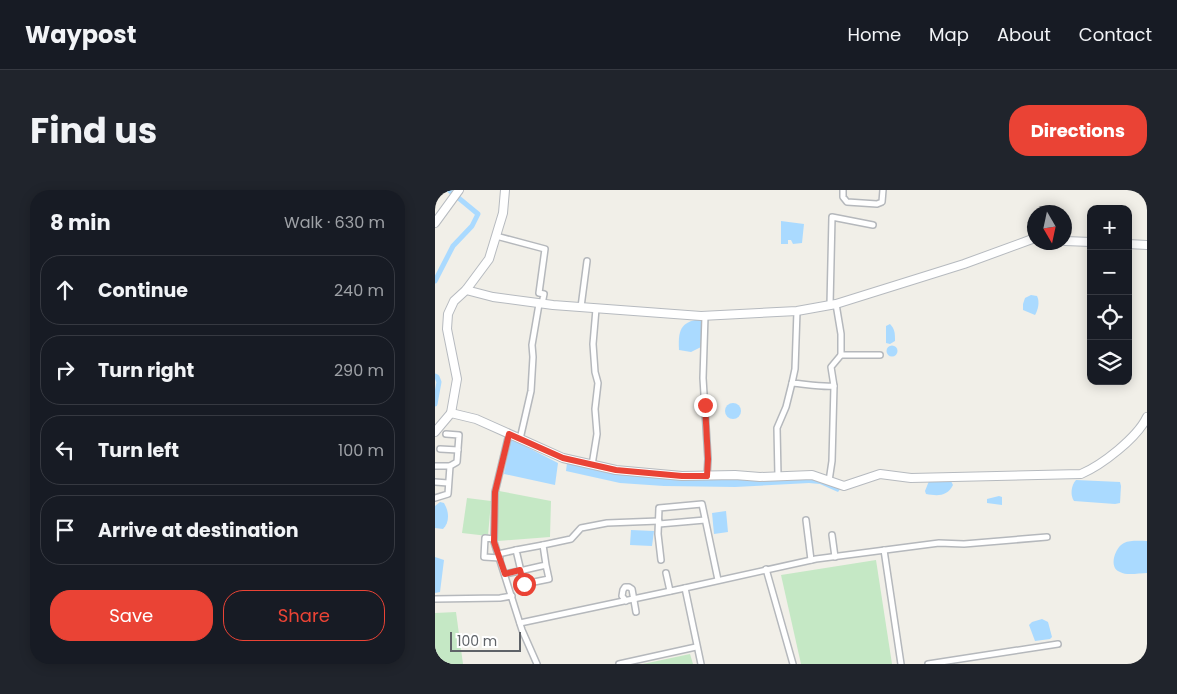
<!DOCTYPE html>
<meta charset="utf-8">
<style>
body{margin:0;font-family:Poppins,sans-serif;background:#20242c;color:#f1f3f6}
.controls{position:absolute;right:15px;top:15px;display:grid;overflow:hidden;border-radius:10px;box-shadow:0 2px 12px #0003}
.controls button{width:45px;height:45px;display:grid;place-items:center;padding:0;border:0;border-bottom:1px solid #363941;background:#171b24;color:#f1f3f6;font:25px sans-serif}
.compass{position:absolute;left:592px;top:15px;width:45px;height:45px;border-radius:50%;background:#171b24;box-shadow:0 2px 12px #0003;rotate:171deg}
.scale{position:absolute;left:15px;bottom:12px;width:71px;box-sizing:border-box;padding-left:5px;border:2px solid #5f6368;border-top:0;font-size:14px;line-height:18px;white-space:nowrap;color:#5f6368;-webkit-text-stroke:4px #fff;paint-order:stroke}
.stop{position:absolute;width:15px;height:15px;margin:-11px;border:4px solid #ea4335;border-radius:50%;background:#fff}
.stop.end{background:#ea4335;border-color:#fff;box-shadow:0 1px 5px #0008}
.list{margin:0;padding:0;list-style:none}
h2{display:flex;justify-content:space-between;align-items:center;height:65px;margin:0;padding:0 20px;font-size:21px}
h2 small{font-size:16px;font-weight:400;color:#9ea1a6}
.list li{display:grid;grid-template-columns:32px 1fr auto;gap:15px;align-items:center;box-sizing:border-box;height:70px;margin:0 10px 10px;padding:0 10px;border:1px solid #363941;border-radius:20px}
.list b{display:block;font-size:19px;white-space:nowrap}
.list em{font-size:16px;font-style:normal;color:#9ea1a6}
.actions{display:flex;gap:10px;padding:15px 20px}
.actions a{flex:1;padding:11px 0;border:1px solid #ea4335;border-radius:20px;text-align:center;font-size:18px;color:#ea4335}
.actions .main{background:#ea4335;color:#fff}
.icon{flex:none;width:28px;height:28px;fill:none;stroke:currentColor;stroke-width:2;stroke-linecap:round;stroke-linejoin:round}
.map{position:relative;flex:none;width:712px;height:474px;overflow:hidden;border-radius:20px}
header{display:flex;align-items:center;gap:30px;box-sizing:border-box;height:70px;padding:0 25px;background:#171b24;border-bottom:1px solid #363941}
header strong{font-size:24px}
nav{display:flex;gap:28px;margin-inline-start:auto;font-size:18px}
.intro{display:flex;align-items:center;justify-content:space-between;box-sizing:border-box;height:120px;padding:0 30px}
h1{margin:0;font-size:35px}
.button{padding:12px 22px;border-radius:20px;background:#ea4335;color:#fff;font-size:18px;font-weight:700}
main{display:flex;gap:30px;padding:0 30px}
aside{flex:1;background:#171b24;border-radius:20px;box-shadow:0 2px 12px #0003}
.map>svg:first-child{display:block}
.green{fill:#c5e8c5}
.water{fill:#aadaff}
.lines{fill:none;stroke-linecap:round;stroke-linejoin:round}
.canal{stroke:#aadaff;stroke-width:5}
.street-casing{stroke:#b5b8bc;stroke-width:8}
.secondary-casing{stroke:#b6babf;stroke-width:10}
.street{stroke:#fff;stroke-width:5}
.secondary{stroke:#fff;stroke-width:8}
.route{stroke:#ea4335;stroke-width:6}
</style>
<header>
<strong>Waypost</strong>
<nav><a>Home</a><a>Map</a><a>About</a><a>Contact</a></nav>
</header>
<div class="intro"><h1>Find us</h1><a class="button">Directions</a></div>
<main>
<aside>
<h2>8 min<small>Walk · 630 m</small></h2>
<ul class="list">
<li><svg class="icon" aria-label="ahead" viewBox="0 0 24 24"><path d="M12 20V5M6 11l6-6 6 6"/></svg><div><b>Continue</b></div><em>240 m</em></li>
<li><svg class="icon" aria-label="right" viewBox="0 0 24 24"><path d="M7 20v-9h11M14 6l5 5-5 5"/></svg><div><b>Turn right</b></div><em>290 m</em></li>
<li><svg class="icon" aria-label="left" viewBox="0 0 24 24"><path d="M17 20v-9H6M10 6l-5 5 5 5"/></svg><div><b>Turn left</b></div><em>100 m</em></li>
<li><svg class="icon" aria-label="arrive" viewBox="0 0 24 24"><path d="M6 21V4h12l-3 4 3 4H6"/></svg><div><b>Arrive at destination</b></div></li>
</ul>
<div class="actions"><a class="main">Save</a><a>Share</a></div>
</aside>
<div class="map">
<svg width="712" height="474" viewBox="0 0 712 474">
<rect width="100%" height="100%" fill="#f1efe8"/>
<!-- green -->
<g class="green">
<path d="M64 301 116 311 115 347 63 351 62 338Z"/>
<path d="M32 308 56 311 53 346 27 343Z"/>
<path d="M441 370 457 474H366L346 385Z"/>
<path d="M21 422 28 474H0V423Z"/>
<path d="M255 464 258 474H208Z"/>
</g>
<!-- water -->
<g class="water">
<path d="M346 31 369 34 367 53 358 54 356 50H353V54H346Z"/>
<path d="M596 105 602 106C605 112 603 120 600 125L588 120V114L590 108Z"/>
<path d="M265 129H267L268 145 266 157 256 162 244 160C243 141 245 132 265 129Z"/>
<path d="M455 134C460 139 460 144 460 151L455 154 451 153V136Z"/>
<circle cx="457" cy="161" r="5.5"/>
<circle cx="298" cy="221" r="8"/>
<path d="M76 249 123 273 120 295 69 284Z"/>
<path d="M132 273 208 287 379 289 406 298 403 302 385 294 374 293 300 297 229 296 185 293 131 281Z"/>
<path d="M514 290 516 291 518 295C512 307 502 306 491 304L490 301 494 291Z"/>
<path d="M641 290 685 292 686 296 685 313 680 314 639 311C635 306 636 295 641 290Z"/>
<path d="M564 306 567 307V315L552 313V309Z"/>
<path d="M5 312 9 313C14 321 15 332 8 339L0 338V316Z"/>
<path d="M291 321 293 342 279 344 277 323Z"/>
<path d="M196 340 219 341 217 356 195 355Z"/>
<path d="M712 351V383C704 383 692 386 685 382 673 378 680 357 689 353 695 350 705 351 712 351Z"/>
<path d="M0 367 9 370 5 402 0 403Z"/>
<path d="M607 429 613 432 617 447 615 449 600 451 594 435 597 432Z"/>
</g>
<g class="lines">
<!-- canal -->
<g class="canal">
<path d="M0 91 18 56 37 36 43 24 14 0"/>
<path d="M0 186 2 187 4 192 0 214"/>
</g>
<defs>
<g id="street">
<path d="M408 0V7L412 12 442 14 447 12 448 0"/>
<path d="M61 46 110 59 104 103 109 104 107 114"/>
<path d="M395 115 397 27 438 35"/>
<path d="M146 117 152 71"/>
<path d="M362 121 360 179 357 193C371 194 384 197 399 196L397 271 394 291"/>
<path d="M270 126 268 188 273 269 272 286"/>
<path d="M406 165H445"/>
<path d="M399 196 396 177 406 165V144L401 114"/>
<path d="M74 244 60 302 59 352 87 440 102 474"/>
<path d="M85 249 96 201 98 167 97 155 104 114"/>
<path d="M5 259 23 260"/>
<path d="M157 275 162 244 160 219 163 193 160 182 158 154 161 119"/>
<path d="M0 276H15"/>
<path d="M343 286 342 238 351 217 357 193"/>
<path d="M0 292 13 293"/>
<path d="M0 308 13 304 15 276 22 272 24 245 11 244"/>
<path d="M371 330 376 370"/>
<path d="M224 334 270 330"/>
<path d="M397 345 400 367"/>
<path d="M59 349 50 348 49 367 65 368"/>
<path d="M108 355 136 349 146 338 172 333 224 331"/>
<path d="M449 360 466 474"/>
<path d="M63 364 81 360"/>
<path d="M226 370 223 344 224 318 267 314 283 390"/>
<path d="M331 379 358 474"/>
<path d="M231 383 235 401"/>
<path d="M70 384 89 380 111 375 114 389 89 394 81 360 108 355 111 375"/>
<path d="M0 409 65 408 77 406"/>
<path d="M191 411 187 406 188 400 190 397H194L197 399 201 422"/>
<path d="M85 433 250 398"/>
<path d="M184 474 261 457"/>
<path d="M266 474 250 398 381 369 504 353 529 354 612 347"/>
<path d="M493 474 623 454"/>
</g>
<g id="secondary">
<path d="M0 33 24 0"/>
<path d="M630 51 656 52"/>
<path d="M693 54 712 55"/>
<path d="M31 100 58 107 118 115 266 126 362 121 401 114 529 74 600 48"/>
<path d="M16 223 22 189 12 139 13 124 19 111 31 100 54 69 68 23 70 0"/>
<path d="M0 242 16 223 41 229 128 268 181 280 247 286 300 285 325 287 377 285 409 296 445 284 476 288 646 284C667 275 702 248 712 227"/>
</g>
</defs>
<!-- street casing -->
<use href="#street" class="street-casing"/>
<!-- secondary casing -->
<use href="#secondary" class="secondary-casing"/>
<!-- street -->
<use href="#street" class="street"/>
<!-- secondary -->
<use href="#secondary" class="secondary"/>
</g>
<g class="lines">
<!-- route -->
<path class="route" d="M89 394 85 380 70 384 59 352 60 302 74 244 128 268 181 280 247 286H272L273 269 270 215"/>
</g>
</svg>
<div class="controls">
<button>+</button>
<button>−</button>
<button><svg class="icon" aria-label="locate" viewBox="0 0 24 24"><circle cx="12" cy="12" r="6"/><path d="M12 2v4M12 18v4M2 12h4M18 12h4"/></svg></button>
<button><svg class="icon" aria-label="layers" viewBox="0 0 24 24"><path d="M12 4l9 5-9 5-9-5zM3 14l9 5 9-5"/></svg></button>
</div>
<svg class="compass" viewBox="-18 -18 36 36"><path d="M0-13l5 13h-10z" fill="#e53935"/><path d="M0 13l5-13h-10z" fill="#9ea1a6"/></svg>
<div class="scale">100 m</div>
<div class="stop" style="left:89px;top:394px"></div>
<div class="stop end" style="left:270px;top:215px"></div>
</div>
</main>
